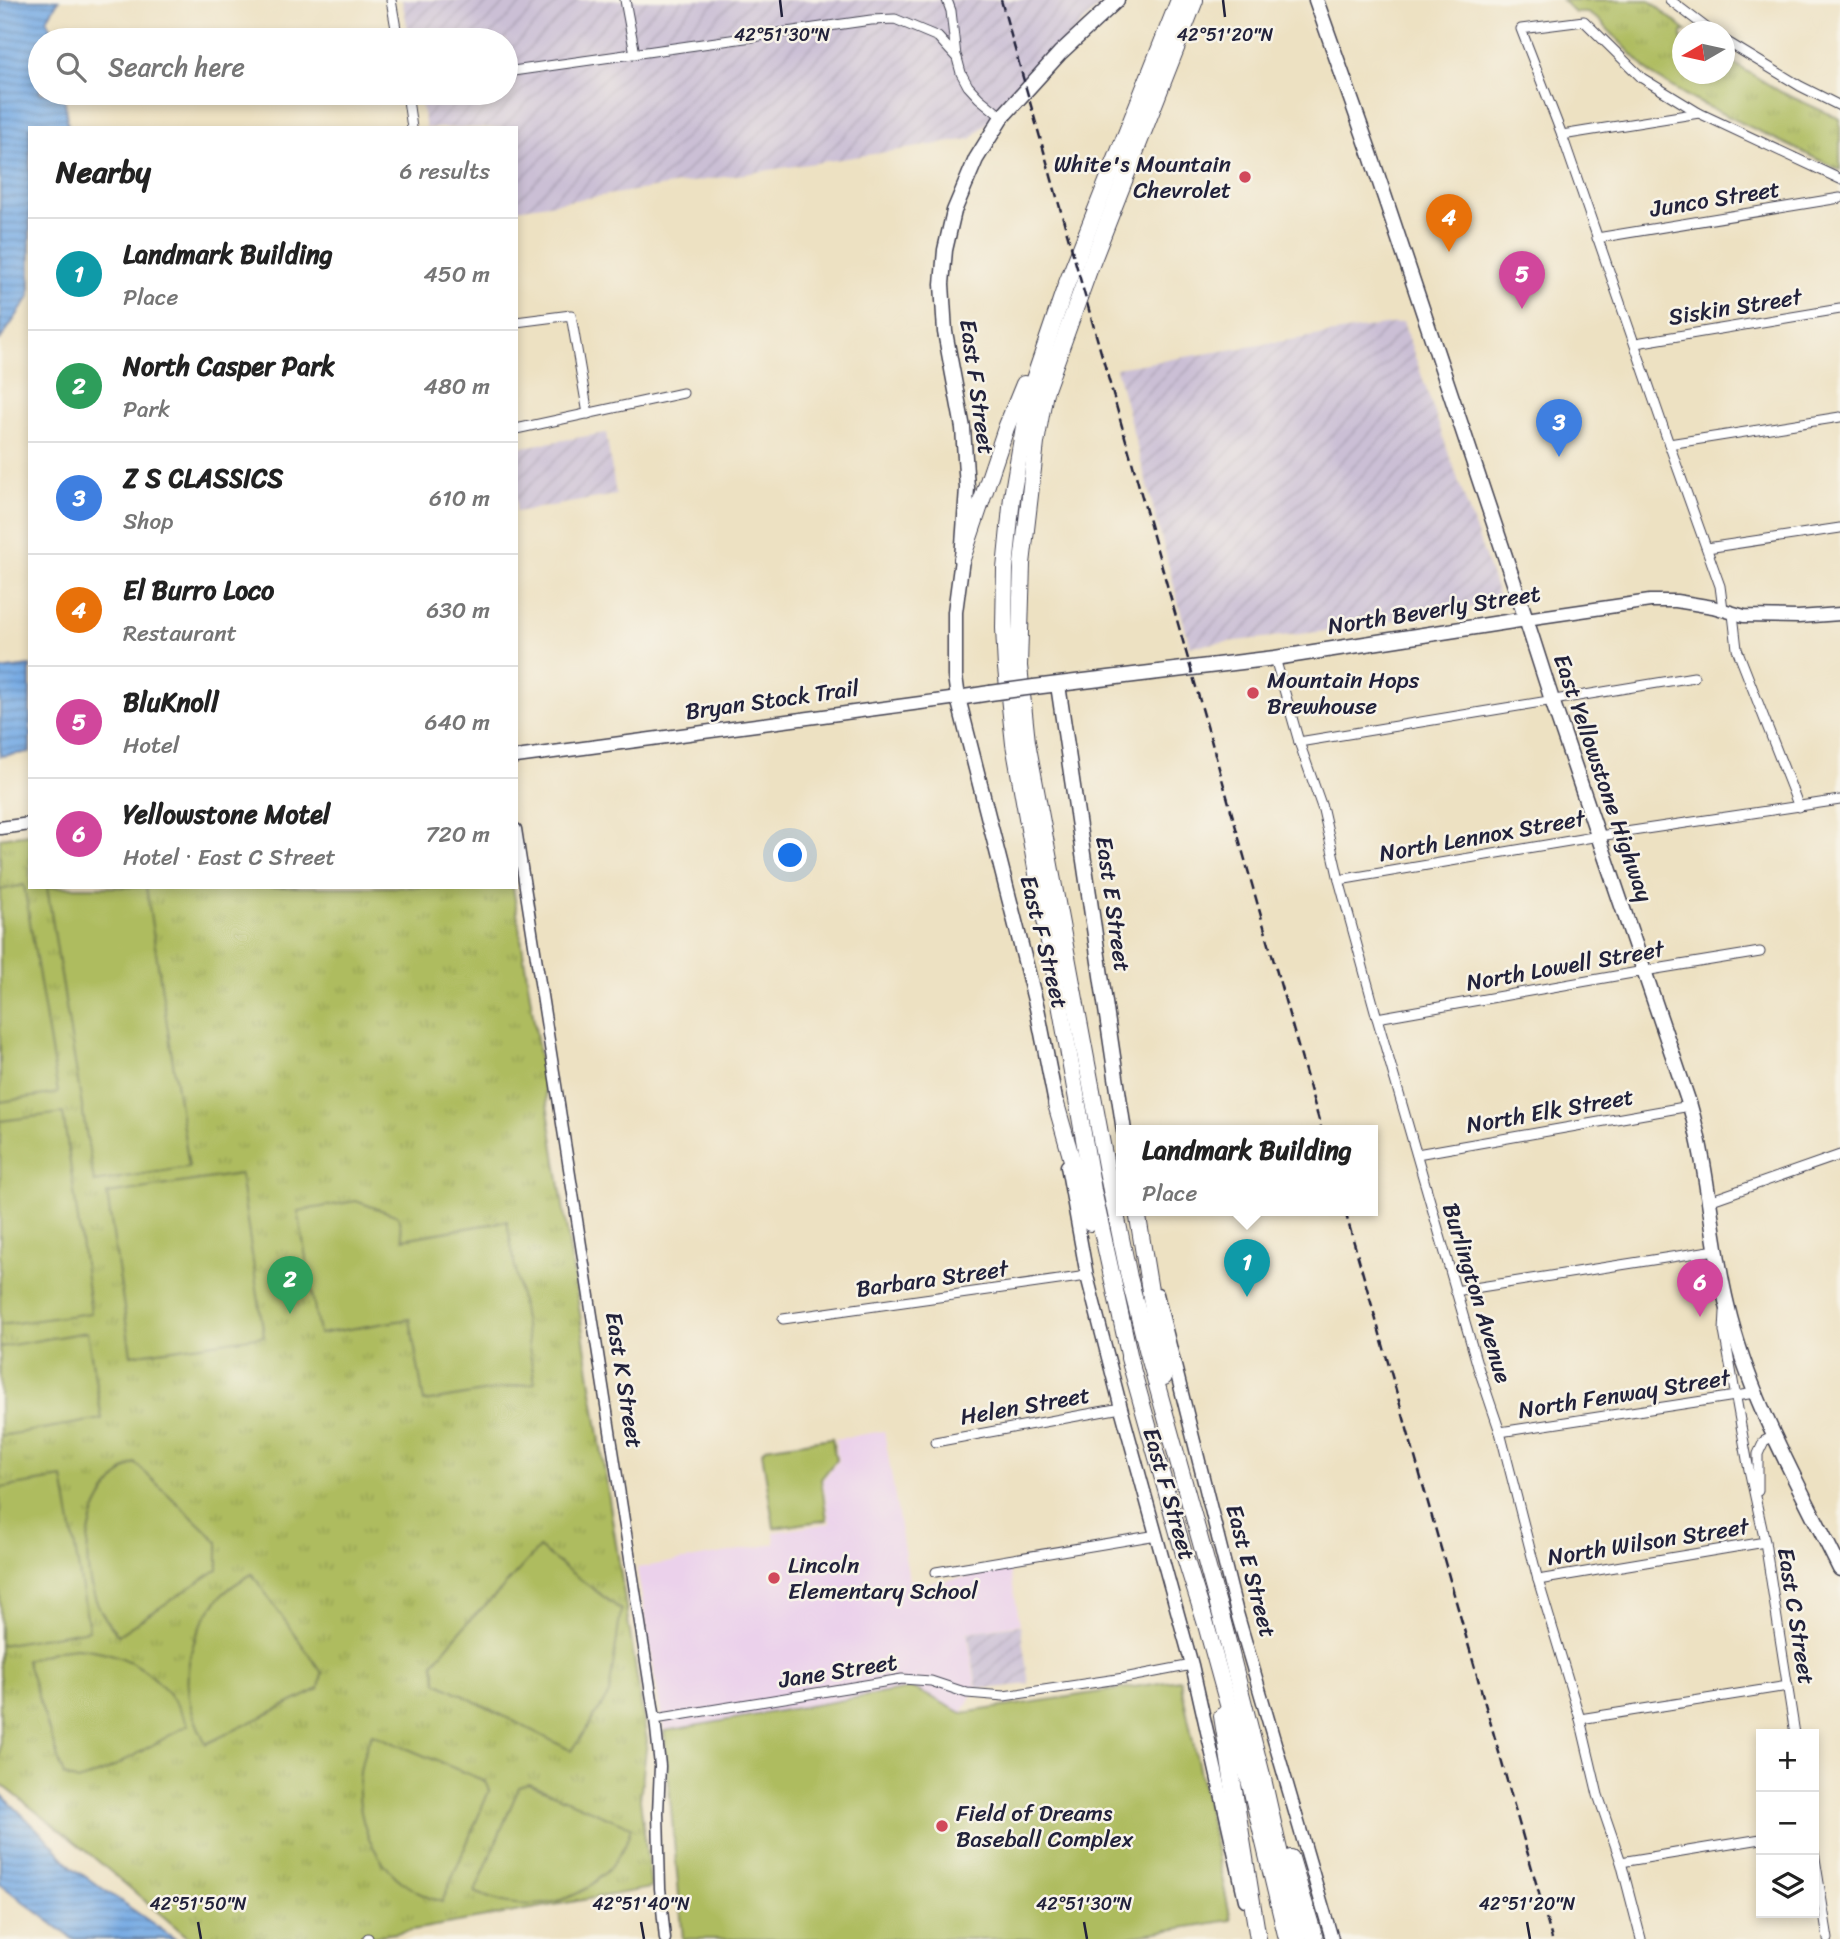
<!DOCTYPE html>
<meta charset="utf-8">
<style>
body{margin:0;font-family:Sriracha,sans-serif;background:#f2f2f2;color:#222}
.controls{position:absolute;right:21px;bottom:21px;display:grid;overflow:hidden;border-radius:0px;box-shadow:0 4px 10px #0003}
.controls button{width:63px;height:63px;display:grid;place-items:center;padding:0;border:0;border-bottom:2px solid #e0e0e0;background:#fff;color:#222;font:35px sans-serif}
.compass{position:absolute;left:1672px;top:21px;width:63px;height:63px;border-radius:50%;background:#fff;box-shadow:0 4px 10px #0003;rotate:261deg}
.you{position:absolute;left:791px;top:856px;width:24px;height:24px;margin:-18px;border:5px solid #fff;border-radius:50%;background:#1a73e8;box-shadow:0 0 0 10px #1a73e833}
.badge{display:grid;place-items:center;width:46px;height:46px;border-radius:50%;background:#d1495b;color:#fff;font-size:23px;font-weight:700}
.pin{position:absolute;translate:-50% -58px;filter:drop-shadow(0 2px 4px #0008)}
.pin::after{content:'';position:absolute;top:37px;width:24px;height:21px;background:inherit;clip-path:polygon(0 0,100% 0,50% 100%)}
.popup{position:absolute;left:1116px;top:1125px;width:262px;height:91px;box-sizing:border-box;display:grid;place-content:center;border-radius:0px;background:#fff;filter:drop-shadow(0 2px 5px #0005);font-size:23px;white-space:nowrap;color:#767676}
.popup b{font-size:26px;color:#222}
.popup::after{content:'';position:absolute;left:50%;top:100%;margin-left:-14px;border:14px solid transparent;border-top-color:#fff}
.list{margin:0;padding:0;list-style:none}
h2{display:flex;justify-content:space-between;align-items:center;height:91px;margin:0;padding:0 28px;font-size:30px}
h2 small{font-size:23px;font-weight:400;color:#767676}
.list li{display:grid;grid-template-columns:46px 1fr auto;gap:21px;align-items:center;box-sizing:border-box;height:112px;padding:0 28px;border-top:2px solid #e0e0e0}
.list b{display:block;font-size:26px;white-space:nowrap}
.list p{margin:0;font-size:23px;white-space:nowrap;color:#767676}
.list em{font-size:23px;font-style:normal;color:#767676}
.icon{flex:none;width:38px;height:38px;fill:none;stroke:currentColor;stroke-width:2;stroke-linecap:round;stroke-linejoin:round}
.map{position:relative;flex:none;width:1840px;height:1939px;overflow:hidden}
.search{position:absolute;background:#fff;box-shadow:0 4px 10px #0003;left:28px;top:28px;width:490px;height:77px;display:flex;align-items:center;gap:18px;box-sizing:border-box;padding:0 24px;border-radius:38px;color:#767676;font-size:26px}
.panel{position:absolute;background:#fff;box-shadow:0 4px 10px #0003;left:28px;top:126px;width:490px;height:763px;border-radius:0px}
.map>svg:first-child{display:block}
.built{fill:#ebd1eb}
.industrial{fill:url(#industrial-furrows)}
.park{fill:url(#park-tufts);stroke:#686f4d;stroke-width:2}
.pitch{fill:#aebc5f;stroke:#686f4d;stroke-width:2}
.water{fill:url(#water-rules);stroke:#4c6690;stroke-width:2}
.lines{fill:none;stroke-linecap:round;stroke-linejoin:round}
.minor-casing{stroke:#403f4f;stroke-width:11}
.tertiary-casing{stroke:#403f4f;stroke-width:13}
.secondary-casing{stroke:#403f4f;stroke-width:15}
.primary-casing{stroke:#403f4f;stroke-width:17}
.motorway-casing{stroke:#403f4f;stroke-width:18}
.minor{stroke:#fff;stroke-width:9}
.tertiary{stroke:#fff;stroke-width:10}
.secondary{stroke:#fff;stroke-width:12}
.primary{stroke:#fff;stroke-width:14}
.motorway{stroke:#fff;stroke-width:16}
.rail{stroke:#22223b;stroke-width:2.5;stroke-dasharray:10 5;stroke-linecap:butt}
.primary-bridge-casing{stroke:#403f4f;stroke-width:17;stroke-linecap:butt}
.primary-bridge{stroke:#fff;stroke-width:14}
.ticks{fill:none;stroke:#22223b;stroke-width:2.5}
.poi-dot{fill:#d1495b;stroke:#f7f3e8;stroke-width:2.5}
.labels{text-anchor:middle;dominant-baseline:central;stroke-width:5;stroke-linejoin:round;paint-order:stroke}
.poi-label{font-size:23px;fill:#22223b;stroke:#f7f3e8;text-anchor:start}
.street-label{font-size:23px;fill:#22223b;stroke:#f7f3e8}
.ticks-label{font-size:18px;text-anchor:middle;fill:#22223b;stroke:#f7f3e8;stroke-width:5;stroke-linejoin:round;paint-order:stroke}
</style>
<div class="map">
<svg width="1840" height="1939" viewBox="0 0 1840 1939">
<defs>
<pattern id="industrial-furrows" width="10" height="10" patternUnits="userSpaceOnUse" patternTransform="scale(1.75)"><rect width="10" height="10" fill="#cbbfd5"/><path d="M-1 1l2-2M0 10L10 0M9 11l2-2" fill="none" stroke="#aea4b8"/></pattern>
<pattern id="park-tufts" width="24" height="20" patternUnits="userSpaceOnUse" patternTransform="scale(1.75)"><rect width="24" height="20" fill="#aebc5f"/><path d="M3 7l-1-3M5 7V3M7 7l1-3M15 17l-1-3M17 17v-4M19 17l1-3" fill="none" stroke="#95a153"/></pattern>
<pattern id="water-rules" width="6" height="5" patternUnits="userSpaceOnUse" patternTransform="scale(1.75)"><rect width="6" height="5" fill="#77abe4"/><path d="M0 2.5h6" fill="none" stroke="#618bba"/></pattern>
</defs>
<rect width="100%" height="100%" fill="#f7f3e8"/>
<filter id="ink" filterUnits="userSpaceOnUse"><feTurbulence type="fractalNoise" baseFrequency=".0143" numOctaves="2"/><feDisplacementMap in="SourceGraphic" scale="14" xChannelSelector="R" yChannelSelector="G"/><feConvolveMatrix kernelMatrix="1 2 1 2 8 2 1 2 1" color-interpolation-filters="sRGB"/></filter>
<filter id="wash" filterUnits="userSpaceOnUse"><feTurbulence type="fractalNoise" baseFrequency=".00686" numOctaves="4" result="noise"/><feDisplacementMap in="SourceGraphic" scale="28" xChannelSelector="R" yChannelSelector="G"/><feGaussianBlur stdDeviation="1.57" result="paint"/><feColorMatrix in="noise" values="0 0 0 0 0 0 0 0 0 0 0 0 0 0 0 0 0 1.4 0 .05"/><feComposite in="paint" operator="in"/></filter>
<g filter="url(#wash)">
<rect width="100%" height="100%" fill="#ede1c2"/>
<!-- built -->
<path class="built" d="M884 1431 910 1586 1010 1570 1020 1624 967 1632 976 1687 962 1713 913 1688 664 1731 637 1568 775 1544 774 1532 830 1523 823 1480 838 1461 835 1439Z"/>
<!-- industrial -->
<g class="industrial">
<path d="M402 0H1105L971 139 516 209V128H426L419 93H506V40H410Z"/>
<path d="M1403 322 1499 597 1475 607 1327 631 1190 646 1116 368Z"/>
<path d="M606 433 616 495 516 512V448Z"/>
<path d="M1020 1625 1029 1684 994 1688H977L968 1632Z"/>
</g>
<!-- park -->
<g class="park">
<path d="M1562 0H1649L1686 31 1682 32V74H1724L1725 58 1781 92 1840 119V170L1694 100 1652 75 1599 20 1587 13H1575Z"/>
<path d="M30 834V887H513L647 1741 640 1799 651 1888 361 1939H190L85 1850 0 1783V838Z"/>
</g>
<!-- pitch -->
<g class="pitch">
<path d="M24 885 58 1093 0 1102V890Z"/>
<path d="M47 887H146L189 1167 94 1182Z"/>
<path d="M63 1113 91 1313 0 1325V1121Z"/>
<path d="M240 1174 264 1336 131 1355 107 1194Z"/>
<path d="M356 1201 398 1216 403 1239 507 1221 535 1383 424 1402 410 1319 319 1334 298 1211Z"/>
<path d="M87 1332 102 1419 0 1436V1347Z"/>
<path d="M832 1438 836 1460 821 1479 827 1520 774 1528 762 1452 765 1448Z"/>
<path d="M135 1463 218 1542V1569L118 1635C114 1629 108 1624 105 1618 80 1578 81 1521 111 1485 118 1477 125 1467 135 1463Z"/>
<path d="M63 1478 89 1630 0 1645V1488Z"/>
<path d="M539 1548 621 1610 609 1694 572 1751 437 1682 433 1663 469 1621 500 1591Z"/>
<path d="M252 1574 322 1673 319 1689 206 1744C200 1731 193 1718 190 1703 182 1666 195 1624 221 1596 230 1587 241 1580 252 1574Z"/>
<path d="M76 1648C131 1652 164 1676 188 1725L106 1771 78 1781 64 1776 26 1660 60 1650Z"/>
<path d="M1180 1680 1231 1920 1114 1939H683L664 1731 913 1688 962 1713Z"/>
<path d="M372 1734 485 1781 489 1791 442 1902C370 1883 339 1798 372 1734Z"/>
<path d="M529 1784 631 1827C627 1845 618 1860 605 1873 569 1909 519 1913 475 1892L519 1787Z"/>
</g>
<!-- water -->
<g class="water">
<path d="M0 0H59L47 19 55 40H40V93H64L68 128H30V296L0 340Z"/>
<path d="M30 666V752L0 756V670Z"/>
<path d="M0 1793 46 1838 73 1868 175 1939H73L0 1884Z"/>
</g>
</g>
<g filter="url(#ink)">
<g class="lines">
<defs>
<g id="minor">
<path d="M391 0 398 40"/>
<path d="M625 0 635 54"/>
<path d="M947 0 951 11 956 56"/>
<path d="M1670 0 1712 32"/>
<path d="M1724 40 1800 86 1840 106"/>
<path d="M506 72 871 20 895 19 938 37 957 58 961 73 968 86 979 98 1002 117"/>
<path d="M407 93 412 128"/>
<path d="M1562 135 1699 113"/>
<path d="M1597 238 1840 198"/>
<path d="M516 322 571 315 588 414"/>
<path d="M1636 343 1840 309"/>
<path d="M516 429 683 393"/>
<path d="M1669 444 1840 417"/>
<path d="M1707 548 1840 528"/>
<path d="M1723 609 1720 586 1669 444 1562 135 1521 29 1584 21 1642 78 1699 113 1840 179"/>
<path d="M1733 614 1737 649 1799 807"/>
<path d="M1275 658 1299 742 1323 810 1339 880 1377 1018 1478 1367 1500 1432 1538 1580 1580 1719 1598 1795 1621 1862 1641 1939"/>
<path d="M1299 742 1694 677"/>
<path d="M1339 880 1599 836 1840 800"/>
<path d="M1377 1018 1644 971 1760 952"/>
<path d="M1417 1154 1690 1106"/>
<path d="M1709 1201 1840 1155"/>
<path d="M1455 1291 1716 1250"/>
<path d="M1725 1312 1724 1331 1748 1465 1765 1542 1795 1734"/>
<path d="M783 1319 1087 1276"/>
<path d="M1500 1432 1755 1393"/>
<path d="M935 1442 1121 1408"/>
<path d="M1758 1491V1454L1764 1441 1774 1436"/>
<path d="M936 1572 1157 1535"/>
<path d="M1538 1580 1765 1542"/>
<path d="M655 1719 902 1679 931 1681 967 1693 1004 1696 1124 1678 1192 1665"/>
<path d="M1580 1719 1788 1686"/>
<path d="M1814 1852 1828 1939"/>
<path d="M1621 1862 1761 1839"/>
<path d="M368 1938V1939"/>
</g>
<path id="tertiary" d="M516 829 655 1719 660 1766 658 1813 660 1888 665 1939"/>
<g id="secondary">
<path d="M1526 619 1650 601H1676L1713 607 1744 616 1798 617 1840 614"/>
<path d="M516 757 958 698"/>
<path d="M0 828 30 824"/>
<path d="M1067 1166 1087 1276 1121 1408 1192 1665 1245 1900"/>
<path d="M1157 1294 1237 1613 1332 1939"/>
</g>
<g id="primary">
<path d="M1316 0 1370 153 1526 619 1552 700 1690 1106C1709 1171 1711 1240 1727 1305 1749 1399 1798 1483 1840 1569"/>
<path d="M1058 685 1124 1131"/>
<path d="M1034 687 1275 658 1526 619"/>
<path d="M958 698 990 693"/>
<path d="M1056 1104 1037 1008 958 698 955 676V612L962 559 967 488 963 428 945 332 942 284 945 250 954 211 976 159 1002 117 1060 53 1117 0"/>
</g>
<g id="motorway">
<path d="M1195 0 1089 270 1045 392 1036 443 1022 564 1019 666 1027 742 1107 1171 1129 1277 1148 1353 1221 1615 1263 1779 1299 1939"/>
<path d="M962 559 1006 428 1024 384"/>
<path d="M1056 1104 1090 1223"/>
<path d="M1137 1211 1164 1377"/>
<path d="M1129 1358 1184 1554 1205 1621 1250 1784 1287 1939"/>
<path d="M1132 1368 1093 1190 1014 744 1006 668 1004 628 1005 569 1012 497 1030 391 1065 288 1179 0"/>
<path d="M1222 1716 1258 1939"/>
<path d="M1291 1858 1315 1939"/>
</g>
</defs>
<!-- minor casing -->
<use href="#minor" class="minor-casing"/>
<!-- tertiary casing -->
<use href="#tertiary" class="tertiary-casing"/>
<!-- secondary casing -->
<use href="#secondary" class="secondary-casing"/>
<!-- primary casing -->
<use href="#primary" class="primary-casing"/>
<!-- motorway casing -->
<use href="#motorway" class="motorway-casing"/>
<!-- minor -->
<use href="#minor" class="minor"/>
<!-- tertiary -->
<use href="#tertiary" class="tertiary"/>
<!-- secondary -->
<use href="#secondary" class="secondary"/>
<!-- primary -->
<use href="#primary" class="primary"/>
<!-- motorway -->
<use href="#motorway" class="motorway"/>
<!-- rail -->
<g class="rail">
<path d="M1001 0 1322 1131"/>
<path d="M1345 1211 1552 1939"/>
</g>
<defs>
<path id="primary-bridge" d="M990 693 1034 687"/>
</defs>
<!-- primary-bridge casing -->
<use href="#primary-bridge" class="primary-bridge-casing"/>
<!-- primary-bridge -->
<use href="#primary-bridge" class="primary-bridge"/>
</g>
</g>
<!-- ticks -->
<path class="ticks" d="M780 0 782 17M1223 0 1225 17M198 1922 201 1939M641 1922 644 1939M1084 1922 1087 1939M1527 1922 1530 1939"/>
<!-- markers -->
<g class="poi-dot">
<circle cx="1245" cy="177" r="7"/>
<circle cx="1253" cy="693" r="7"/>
<circle cx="774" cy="1578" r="7"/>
<circle cx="942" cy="1826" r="7"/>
</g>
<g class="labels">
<!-- poi labels -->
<g class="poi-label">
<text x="1231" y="164" text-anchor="end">White's Mountain<tspan x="1231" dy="26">Chevrolet</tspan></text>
<text x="1267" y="680">Mountain Hops<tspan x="1267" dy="26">Brewhouse</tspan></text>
<text x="788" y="1565">Lincoln<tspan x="788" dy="26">Elementary School</tspan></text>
<text x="956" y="1813">Field of Dreams<tspan x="956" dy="26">Baseball Complex</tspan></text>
</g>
<!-- street labels -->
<g class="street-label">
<text transform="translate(1715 199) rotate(-9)">Junco Street</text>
<text transform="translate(1735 307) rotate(-9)">Siskin Street</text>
<text transform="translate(977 387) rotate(82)">East F Street</text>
<text transform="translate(1434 610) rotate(-9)">North Beverly Street</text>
<text transform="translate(772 700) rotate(-8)">Bryan Stock Trail</text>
<text transform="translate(1603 778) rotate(71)">East Yellowstone Highway</text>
<text transform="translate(1482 836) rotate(-10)">North Lennox Street</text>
<text transform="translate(1113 904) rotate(82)">East E Street</text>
<text transform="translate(1044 942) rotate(76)">East F Street</text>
<text transform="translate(1565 966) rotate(-10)">North Lowell Street</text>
<text transform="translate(1550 1111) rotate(-10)">North Elk Street</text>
<text transform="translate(932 1279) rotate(-8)">Barbara Street</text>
<text transform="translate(1477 1293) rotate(73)">Burlington Avenue</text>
<text transform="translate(624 1380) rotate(81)">East K Street</text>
<text transform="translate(1624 1394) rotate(-9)">North Fenway Street</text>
<text transform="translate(1025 1406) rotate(-10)">Helen Street</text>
<text transform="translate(1169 1494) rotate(74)">East F Street</text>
<text transform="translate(1648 1542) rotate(-9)">North Wilson Street</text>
<text transform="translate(1251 1571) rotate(75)">East E Street</text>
<text transform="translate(1796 1616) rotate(81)">East C Street</text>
<text transform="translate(838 1671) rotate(-9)">Jane Street</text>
</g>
</g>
<g class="ticks-label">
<text x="782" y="41">42°51'30"N</text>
<text x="1225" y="41">42°51'20"N</text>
<text x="198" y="1910">42°51'50"N</text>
<text x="641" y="1910">42°51'40"N</text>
<text x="1084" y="1910">42°51'30"N</text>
<text x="1527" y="1910">42°51'20"N</text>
</g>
</svg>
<div class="controls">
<button>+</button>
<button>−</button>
<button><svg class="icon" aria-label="layers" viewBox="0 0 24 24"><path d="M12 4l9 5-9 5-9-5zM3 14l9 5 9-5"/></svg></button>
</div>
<svg class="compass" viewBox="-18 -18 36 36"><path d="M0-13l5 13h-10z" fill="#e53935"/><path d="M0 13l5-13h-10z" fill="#767676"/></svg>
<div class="you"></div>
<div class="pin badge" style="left:1247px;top:1297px;background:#0f9aa8">1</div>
<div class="popup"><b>Landmark Building</b>Place</div>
<div class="pin badge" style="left:290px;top:1314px;background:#2e9e5b">2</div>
<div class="pin badge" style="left:1559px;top:457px;background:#3f7fe0">3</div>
<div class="pin badge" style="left:1449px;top:252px;background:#e8710a">4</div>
<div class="pin badge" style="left:1522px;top:309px;background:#d1479c">5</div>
<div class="pin badge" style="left:1700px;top:1317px;background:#d1479c">6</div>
<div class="search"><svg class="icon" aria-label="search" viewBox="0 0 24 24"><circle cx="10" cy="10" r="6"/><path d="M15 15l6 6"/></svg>Search here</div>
<section class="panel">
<h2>Nearby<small>6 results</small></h2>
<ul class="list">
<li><span class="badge" style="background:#0f9aa8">1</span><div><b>Landmark Building</b><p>Place</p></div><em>450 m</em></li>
<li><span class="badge" style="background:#2e9e5b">2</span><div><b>North Casper Park</b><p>Park</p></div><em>480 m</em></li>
<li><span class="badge" style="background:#3f7fe0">3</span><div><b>Z S CLASSICS</b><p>Shop</p></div><em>610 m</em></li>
<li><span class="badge" style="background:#e8710a">4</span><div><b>El Burro Loco</b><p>Restaurant</p></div><em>630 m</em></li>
<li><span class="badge" style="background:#d1479c">5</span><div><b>BluKnoll</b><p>Hotel</p></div><em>640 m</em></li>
<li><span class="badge" style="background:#d1479c">6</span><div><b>Yellowstone Motel</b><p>Hotel · East C Street</p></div><em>720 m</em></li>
</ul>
</section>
</div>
